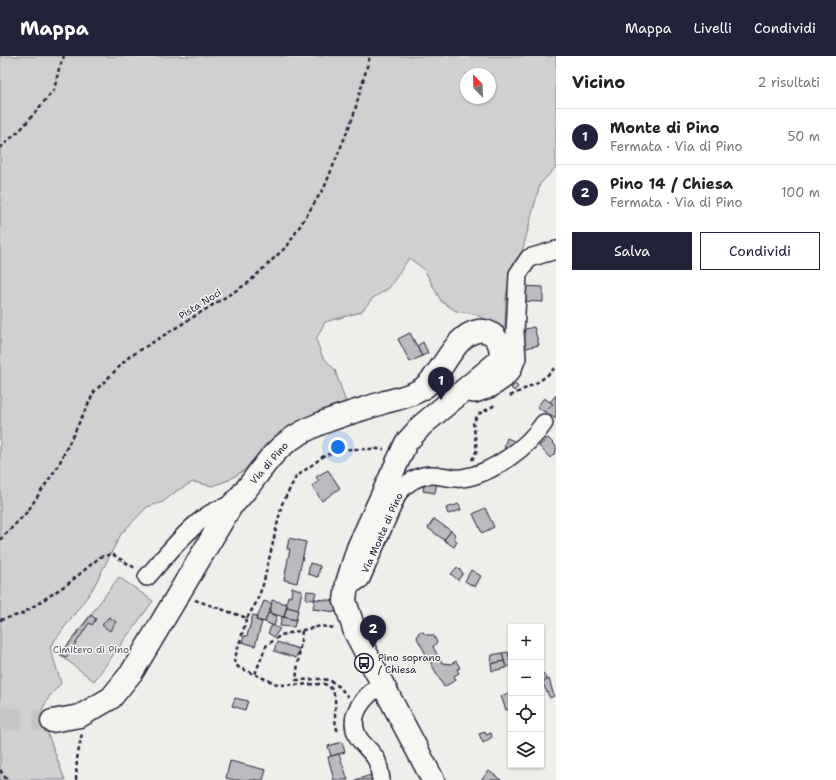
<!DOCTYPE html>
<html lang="it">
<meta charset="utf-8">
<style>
body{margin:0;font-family:"Shantell Sans",sans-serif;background:#f2f2f2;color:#202124}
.controls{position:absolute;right:12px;bottom:12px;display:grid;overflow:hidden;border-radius:0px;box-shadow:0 1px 3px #0004}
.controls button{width:36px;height:36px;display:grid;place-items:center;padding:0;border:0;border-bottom:1px solid #e0e0e0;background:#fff;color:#202124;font:20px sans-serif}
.compass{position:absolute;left:460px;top:12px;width:36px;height:36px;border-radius:50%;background:#fff;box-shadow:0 1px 3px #0004;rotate:337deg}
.you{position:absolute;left:338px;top:391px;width:14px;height:14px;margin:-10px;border:3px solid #fff;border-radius:50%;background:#1a73e8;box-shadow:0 0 0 6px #1a73e833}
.badge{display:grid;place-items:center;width:26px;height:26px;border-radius:50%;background:#22223b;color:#fff;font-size:13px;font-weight:700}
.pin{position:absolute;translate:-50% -33px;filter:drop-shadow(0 1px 2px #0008)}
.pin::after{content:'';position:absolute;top:21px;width:14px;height:12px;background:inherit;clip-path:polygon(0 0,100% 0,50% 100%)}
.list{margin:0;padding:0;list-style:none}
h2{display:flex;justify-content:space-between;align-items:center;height:52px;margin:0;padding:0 16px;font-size:17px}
h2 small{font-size:13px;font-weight:400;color:#757577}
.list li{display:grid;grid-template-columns:26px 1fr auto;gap:12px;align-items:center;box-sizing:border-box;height:56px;padding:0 16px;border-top:1px solid #e0e0e0}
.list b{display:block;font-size:15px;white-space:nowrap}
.list p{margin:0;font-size:13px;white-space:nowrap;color:#757577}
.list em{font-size:13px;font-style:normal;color:#757577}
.actions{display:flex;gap:8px;padding:12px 16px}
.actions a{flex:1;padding:9px 0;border:1px solid #22223b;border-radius:0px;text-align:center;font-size:14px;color:#22223b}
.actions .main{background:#22223b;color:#fff}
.icon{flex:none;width:22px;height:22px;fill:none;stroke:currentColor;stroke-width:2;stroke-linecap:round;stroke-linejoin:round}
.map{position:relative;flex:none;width:556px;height:724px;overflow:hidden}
header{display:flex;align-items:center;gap:24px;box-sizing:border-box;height:56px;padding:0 20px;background:#22223b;color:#fff}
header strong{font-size:19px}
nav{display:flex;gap:22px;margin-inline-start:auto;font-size:14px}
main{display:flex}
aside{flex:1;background:#fff}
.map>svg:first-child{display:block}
.green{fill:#d0d0d1;stroke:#797986;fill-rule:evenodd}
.building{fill:#bbbbbf;stroke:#22223b}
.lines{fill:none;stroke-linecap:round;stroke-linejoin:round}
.tertiary-tunnel{stroke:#c5c5c8;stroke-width:22;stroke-dasharray:22 11;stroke-linecap:butt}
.minor-casing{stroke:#22223b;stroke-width:20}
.tertiary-casing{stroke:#22223b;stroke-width:25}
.path{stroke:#22223b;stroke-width:2.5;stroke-dasharray:4 3;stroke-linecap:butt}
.minor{stroke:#f6f6f2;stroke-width:17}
.tertiary{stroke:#f6f6f2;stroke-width:22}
.labels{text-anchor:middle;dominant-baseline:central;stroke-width:3;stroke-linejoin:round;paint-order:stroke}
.street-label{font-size:10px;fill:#22223b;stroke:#f6f6f2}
.park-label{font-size:10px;fill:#565668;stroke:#f6f6f2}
.poi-label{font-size:10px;fill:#22223b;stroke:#f6f6f2;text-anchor:start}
</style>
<header>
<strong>Mappa</strong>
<nav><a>Mappa</a><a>Livelli</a><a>Condividi</a></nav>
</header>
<main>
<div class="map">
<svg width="556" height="724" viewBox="0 0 556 724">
<rect width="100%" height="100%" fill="#eeeeeb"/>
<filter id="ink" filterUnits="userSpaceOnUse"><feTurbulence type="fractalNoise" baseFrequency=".025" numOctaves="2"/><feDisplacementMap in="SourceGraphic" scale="8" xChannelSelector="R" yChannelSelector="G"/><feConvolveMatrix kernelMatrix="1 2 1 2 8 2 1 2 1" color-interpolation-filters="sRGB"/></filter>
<g filter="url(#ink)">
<!-- green -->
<g class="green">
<path d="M0 0H556V111L540 128 521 200 511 216 506 241 505 272 474 258 456 255 441 245 424 213 409 202 389 232 373 242 361 256 325 266 316 283 322 300 335 314 346 347 307 362 272 383 244 414 229 424 212 430 193 426 178 434 163 446 147 451 121 478 92 534 50 591 61 627 49 641 40 657 65 724H0ZM466 18H490V42H466Z"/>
<path d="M119 521 153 545 94 625 60 599Z"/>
</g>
<!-- building -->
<g class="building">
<path d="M523 230 543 231V246L522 245Z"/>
<path d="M534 271 539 289 522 293 518 275Z"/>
<path d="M410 277 422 300 410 306 398 283Z"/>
<path d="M423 286 428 297 422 300 417 290Z"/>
<path d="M515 328 518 331 514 335 511 332Z"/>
<path d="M556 339V363L545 356 553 348 550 346Z"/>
<path d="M544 342 553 348 545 356 537 351Z"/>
<path d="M507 382 516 386 513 395 504 391Z"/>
<path d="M548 382 556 390V396L550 402 539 390Z"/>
<path d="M328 414 340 432 322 445 312 430 319 425 316 421Z"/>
<path d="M425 425H437L435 437 423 435Z"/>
<path d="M459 448 461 454 448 458 446 452Z"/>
<path d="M485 452 494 471 482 477 473 458Z"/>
<path d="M434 463 451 475 444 484 428 472Z"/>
<path d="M451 475 455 478 454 481 457 486 454 491 444 484Z"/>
<path d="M289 482 306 486 297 527 284 524 290 493H287Z"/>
<path d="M310 507 320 510 318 521 308 518Z"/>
<path d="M457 511 463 517 458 524 451 518Z"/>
<path d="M471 514 481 520 475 531 465 525Z"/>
<path d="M292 531 302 535 298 554 287 551V548H286L288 540 291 541Z"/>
<path d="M307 535 316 536 314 544 306 543Z"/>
<path d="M315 543 338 545 336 556 313 553Z"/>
<path d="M272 544 287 548 284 561 270 557Z"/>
<path d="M264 545 272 548 265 566 256 564Z"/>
<path d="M287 551 298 554 296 564 284 561Z"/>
<path d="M268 557 277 560 274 570 265 566Z"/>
<path d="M91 559 96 563 92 569 89 567 66 602 61 598Z"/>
<path d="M253 559 257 560 256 564 262 566 255 590 242 586 244 580H247Z"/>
<path d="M109 561 116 566 110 575 102 569Z"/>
<path d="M282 561 296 564 294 571 280 570Z"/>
<path d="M272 569 280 573 274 581 268 577Z"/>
<path d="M419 576H423L426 579H433L437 586 433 591 442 607 451 608 456 605 460 612 457 613 459 617 454 620 456 624 444 631 417 582Z"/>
<path d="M277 586 299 593 296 602 274 595Z"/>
<path d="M508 596 511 609 506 612 502 597Z"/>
<path d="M502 597 504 605 491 608 492 599Z"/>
<path d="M504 605 506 612 492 615 491 608Z"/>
<path d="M543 617 547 624 542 626 541 618Z"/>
<path d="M549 623 554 640 550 642 542 626Z"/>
<path d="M511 636V658L509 653 506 654 501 640Z"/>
<path d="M235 642 248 645 245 654 232 650Z"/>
<path d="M485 676 486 679 491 677 492 681 483 687 479 678Z"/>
<path d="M342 686 345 696 331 700 328 690Z"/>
<path d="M339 698 348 724H334L328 701Z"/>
<path d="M230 705 266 714 263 724H234L226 722Z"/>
<path d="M489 715 501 724H481Z"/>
<path d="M371 719 373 724H355Z"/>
</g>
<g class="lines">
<!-- tertiary-tunnel -->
<path class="tertiary-tunnel" d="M0 662 52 665"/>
<defs>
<g id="minor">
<path d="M462 336 475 338 492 332 505 323 512 315 517 302 515 276 518 218 529 202 556 194"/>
<path d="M147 521C166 500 202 452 231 450"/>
<path d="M347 527H355L361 523 398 437C409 424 423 416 441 420 448 421 454 423 462 422 492 418 528 391 544 367"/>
<path d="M381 724C380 718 379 708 376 703 371 694 361 688 357 679 347 657 366 639 382 628"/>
</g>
<path id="tertiary" d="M52 665 80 660 111 642 132 616 231 450C252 431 264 403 287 386 315 365 352 357 385 346 397 343 411 340 422 333 443 319 453 279 478 275 496 273 504 291 499 305L422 369 406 387 358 492 347 527 345 545 355 576 433 724"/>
</defs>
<!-- minor casing -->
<use href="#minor" class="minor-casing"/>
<!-- tertiary casing -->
<use href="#tertiary" class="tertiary-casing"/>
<!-- path -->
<g class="path">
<path d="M0 92 21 73 54 34 59 13 64 0"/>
<path d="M510 340C527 331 544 326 556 310"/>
<path d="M472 404 477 394 473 366 479 358 495 349"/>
<path d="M0 484 27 456 58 410 94 336 129 301 248 227 288 189 325 130 353 61 370 0"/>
<path d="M195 544 247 562 234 605 238 611 279 629 324 628C344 634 329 663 339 677"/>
<path d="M247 562 256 547 263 529 282 448 296 421 325 399 350 393H384"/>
<path d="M0 564 22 558 69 527 100 501 112 498 135 512"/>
<path d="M302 575 296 624C324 624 329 617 348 641"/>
<path d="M255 618 266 590 281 579 321 570 335 572"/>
<path d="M0 714 7 724"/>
<path d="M76 724 77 703 82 677"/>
</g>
<!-- minor -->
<use href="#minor" class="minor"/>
<!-- tertiary -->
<use href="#tertiary" class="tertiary"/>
</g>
</g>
<!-- icons -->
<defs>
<symbol id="bus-ring" viewBox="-11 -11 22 22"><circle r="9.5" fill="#f6f6f2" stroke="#22223b" stroke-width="1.5"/><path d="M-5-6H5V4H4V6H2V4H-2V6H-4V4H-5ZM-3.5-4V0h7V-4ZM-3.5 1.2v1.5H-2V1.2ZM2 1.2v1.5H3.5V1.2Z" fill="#22223b"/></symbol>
</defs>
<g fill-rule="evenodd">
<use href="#bus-ring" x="353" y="596" width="22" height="22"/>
</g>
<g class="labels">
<!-- street labels -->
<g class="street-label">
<text transform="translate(200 248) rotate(-32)">Pista Noci</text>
<text transform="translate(269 407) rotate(-49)">Via di Pino</text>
<text transform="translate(382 477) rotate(-66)">Via Monte di Pino</text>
</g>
<!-- park labels -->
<g class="park-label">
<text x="91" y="593">Cimitero di Pino</text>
</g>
<!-- poi labels -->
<g class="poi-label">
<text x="378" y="601">Pino soprano<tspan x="378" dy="12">/ Chiesa</tspan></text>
</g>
</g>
</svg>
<div class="controls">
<button>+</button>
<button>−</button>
<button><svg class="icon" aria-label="locate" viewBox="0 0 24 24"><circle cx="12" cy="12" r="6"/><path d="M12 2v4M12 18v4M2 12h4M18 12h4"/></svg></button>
<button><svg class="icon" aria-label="layers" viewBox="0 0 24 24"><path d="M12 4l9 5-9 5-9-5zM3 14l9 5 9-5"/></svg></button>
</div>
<svg class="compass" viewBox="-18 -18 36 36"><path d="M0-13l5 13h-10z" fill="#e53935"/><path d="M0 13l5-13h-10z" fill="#757577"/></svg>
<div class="you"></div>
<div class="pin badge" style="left:441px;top:344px">1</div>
<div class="pin badge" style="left:373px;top:592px">2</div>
</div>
<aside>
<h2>Vicino<small>2 risultati</small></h2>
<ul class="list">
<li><span class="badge">1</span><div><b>Monte di Pino</b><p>Fermata · Via di Pino</p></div><em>50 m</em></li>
<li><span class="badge">2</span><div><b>Pino 14 / Chiesa</b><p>Fermata · Via di Pino</p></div><em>100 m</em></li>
</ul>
<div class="actions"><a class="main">Salva</a><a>Condividi</a></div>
</aside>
</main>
